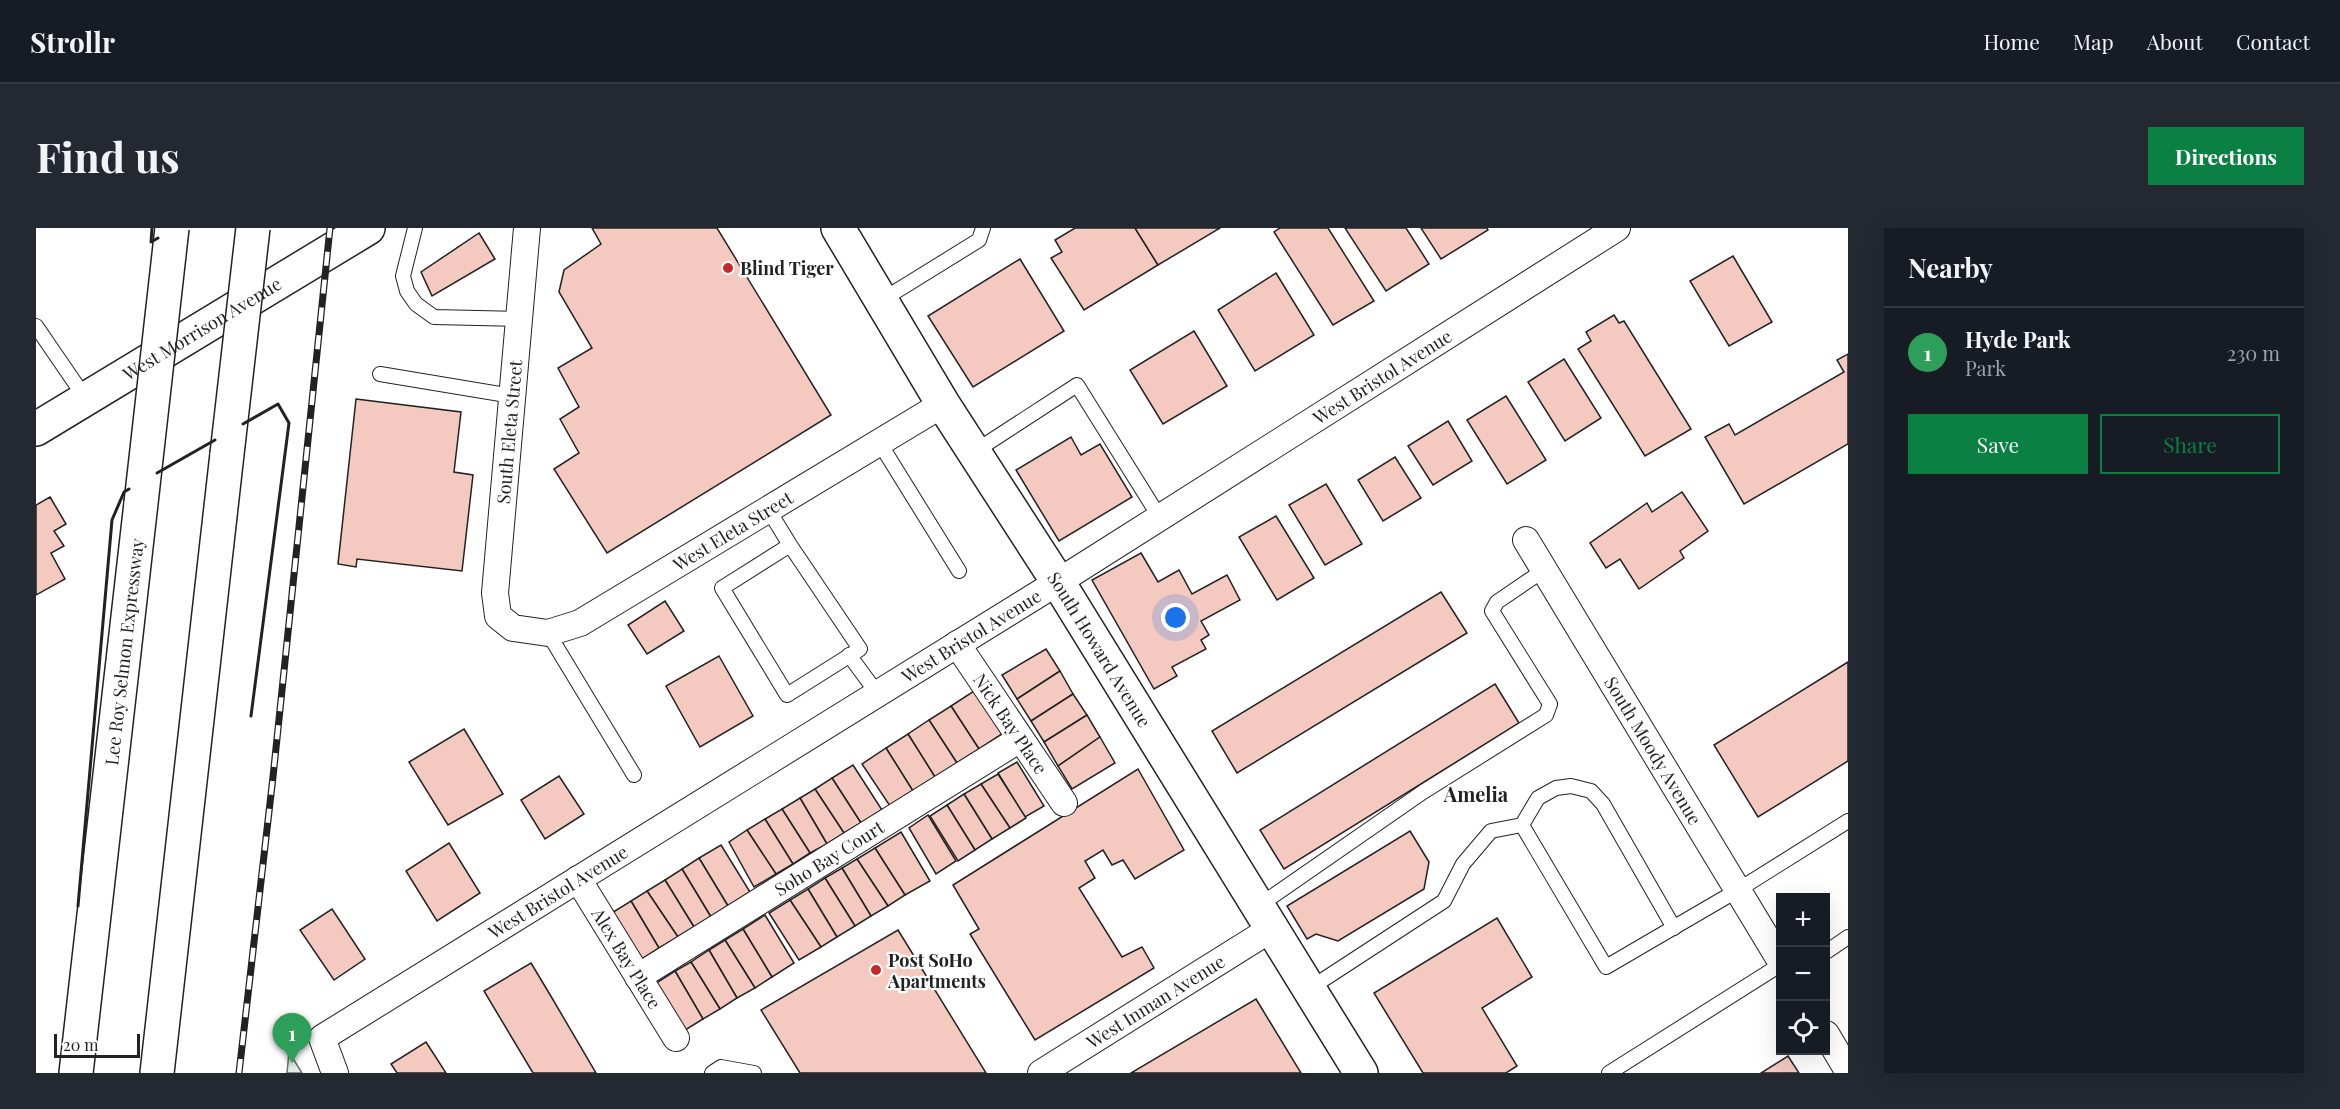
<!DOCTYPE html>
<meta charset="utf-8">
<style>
body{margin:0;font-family:"Playfair Display",serif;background:#242831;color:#f1f3f6}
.controls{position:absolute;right:18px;bottom:18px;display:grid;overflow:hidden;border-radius:0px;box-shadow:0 6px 24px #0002}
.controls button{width:54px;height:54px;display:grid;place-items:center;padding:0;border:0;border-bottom:2px solid #363941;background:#171b24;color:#f1f3f6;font:30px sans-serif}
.scale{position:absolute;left:18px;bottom:15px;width:86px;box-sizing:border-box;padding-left:6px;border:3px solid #222;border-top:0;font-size:16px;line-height:21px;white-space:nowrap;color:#222;-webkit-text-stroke:4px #fff;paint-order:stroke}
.you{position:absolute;left:1140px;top:390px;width:21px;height:21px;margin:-15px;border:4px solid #fff;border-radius:50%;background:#1a73e8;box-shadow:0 0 0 9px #1a73e833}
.badge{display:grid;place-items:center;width:39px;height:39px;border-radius:50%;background:#0b8043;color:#fff;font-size:20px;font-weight:700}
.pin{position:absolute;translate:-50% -50px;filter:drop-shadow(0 2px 3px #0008)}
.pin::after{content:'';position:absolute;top:32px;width:21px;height:18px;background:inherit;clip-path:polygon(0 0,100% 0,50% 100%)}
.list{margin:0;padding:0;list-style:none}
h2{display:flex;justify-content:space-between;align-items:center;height:78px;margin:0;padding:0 24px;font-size:26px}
h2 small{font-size:20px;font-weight:400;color:#9ea1a6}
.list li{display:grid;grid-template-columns:39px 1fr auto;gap:18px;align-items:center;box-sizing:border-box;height:90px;padding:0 24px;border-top:2px solid #363941}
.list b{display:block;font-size:22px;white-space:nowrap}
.list p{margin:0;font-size:20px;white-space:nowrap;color:#9ea1a6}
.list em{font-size:20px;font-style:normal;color:#9ea1a6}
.actions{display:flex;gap:12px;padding:18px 24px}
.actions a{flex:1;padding:14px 0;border:2px solid #0b8043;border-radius:0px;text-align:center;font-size:21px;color:#0b8043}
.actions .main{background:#0b8043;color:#fff}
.icon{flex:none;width:33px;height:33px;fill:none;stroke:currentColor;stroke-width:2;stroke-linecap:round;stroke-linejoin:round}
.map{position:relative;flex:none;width:1812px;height:845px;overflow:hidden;border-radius:0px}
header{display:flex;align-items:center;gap:36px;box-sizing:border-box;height:84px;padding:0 30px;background:#171b24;border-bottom:2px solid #363941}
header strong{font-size:28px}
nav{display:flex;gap:33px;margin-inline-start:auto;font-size:21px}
.intro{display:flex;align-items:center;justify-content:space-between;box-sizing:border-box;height:144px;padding:0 36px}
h1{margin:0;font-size:42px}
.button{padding:15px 27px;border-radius:0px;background:#0b8043;color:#fff;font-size:21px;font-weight:700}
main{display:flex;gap:36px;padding:0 36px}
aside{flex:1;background:#171b24;border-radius:0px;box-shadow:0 6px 24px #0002}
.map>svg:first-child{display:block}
.green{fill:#e0efe3;stroke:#6f6f6f;stroke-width:1.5}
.building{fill:#f3c9c0;stroke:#222;stroke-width:1.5}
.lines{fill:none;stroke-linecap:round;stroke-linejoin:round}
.lane-casing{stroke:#222;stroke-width:16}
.street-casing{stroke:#222;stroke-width:28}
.secondary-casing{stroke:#222;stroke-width:36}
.highway-casing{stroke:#222;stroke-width:36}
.lane{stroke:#fff;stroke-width:14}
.street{stroke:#fff;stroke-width:26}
.secondary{stroke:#fff;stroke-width:33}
.highway{stroke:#fff;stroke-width:33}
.rail-casing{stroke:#222;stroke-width:7}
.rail{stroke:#fff;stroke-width:4.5;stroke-dasharray:14;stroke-linecap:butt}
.highway-bridge-casing{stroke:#222;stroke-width:36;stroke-linecap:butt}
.highway-bridge{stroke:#fff;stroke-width:33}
.wall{stroke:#222;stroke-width:3}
.poi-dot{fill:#c62828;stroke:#fff;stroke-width:2}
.labels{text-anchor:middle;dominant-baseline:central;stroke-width:4.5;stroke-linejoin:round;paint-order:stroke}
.poi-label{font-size:18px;font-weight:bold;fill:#222;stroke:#fff;text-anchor:start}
.street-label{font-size:18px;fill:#222;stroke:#fff}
.neighbourhood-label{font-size:20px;font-weight:bold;fill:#222;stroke:#fff}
</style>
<header>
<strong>Strollr</strong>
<nav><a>Home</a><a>Map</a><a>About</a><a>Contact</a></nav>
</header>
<div class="intro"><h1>Find us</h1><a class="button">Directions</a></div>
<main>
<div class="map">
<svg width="1812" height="845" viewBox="0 0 1812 845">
<rect width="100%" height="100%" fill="#fff"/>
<!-- green -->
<path class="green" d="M253 824 266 845H251Z"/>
<!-- building -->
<g class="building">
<path d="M556 0H681L795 187 571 325 518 241 543 225 524 191 543 179 522 140 556 120 523 64 528 42 565 16Z"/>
<path d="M1039 0H1099L1122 37 1048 82 1015 30 1026 24 1019 12Z"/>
<path d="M1099 0H1184L1122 37Z"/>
<path d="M1244 0H1292L1338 73 1297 97 1238 4Z"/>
<path d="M1309 0H1370L1393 36 1350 63Z"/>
<path d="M1385 0H1451L1452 2 1405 31Z"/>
<path d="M443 5 459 31 396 68 385 44Z"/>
<path d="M1697 28 1736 94 1693 118 1654 53Z"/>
<path d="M984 31 1028 103 937 159 892 88Z"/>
<path d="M1240 45 1278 107 1219 143 1182 82Z"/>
<path d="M1578 87 1583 95 1588 93 1655 201 1609 228 1542 121 1555 113 1550 104Z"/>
<path d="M1158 103 1191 158 1127 196 1094 142Z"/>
<path d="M1812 126V216L1708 276 1669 209 1693 196 1699 207 1808 144 1801 132Z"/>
<path d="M1528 131 1565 190 1529 213 1492 154Z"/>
<path d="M1470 168 1510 232 1471 256 1431 192Z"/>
<path d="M320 171 425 184 418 244 437 247 426 343 321 331 320 339 302 336Z"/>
<path d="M1412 193 1436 233 1397 257 1372 218Z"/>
<path d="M1035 209 1045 227 1064 216 1096 269 1023 313 980 242Z"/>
<path d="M1359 229 1385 270 1347 293 1322 252Z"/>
<path d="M1290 256 1326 316 1289 337 1253 277Z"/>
<path d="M1646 264 1672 303 1644 323 1648 330 1603 361 1584 331 1570 340 1554 315 1611 275 1616 284Z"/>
<path d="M14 269 30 296 18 303 28 318 15 325 29 351 0 367V277Z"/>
<path d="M1240 288 1278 350 1241 372 1203 309Z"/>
<path d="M1105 325 1122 354 1143 342 1156 366 1191 347 1204 372 1165 393 1173 407 1165 412 1170 421 1136 439 1141 448 1118 461 1056 352Z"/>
<path d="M1405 364 1431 405 1201 545 1176 503Z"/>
<path d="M629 373 648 403 611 426 592 397Z"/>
<path d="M1010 421 1024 443 981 471 966 447Z"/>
<path d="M683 428 717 488 664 519 630 458Z"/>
<path d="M1812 434V533L1722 589 1678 517Z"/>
<path d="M1024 443 1037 466 995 493 981 471Z"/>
<path d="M1459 456 1483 495 1248 641 1224 602Z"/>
<path d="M938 463 966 506 943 521 915 478Z"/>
<path d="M1037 466 1051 487 1008 514 995 493Z"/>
<path d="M915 478 943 521 921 535 893 492Z"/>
<path d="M1051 487 1064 509 1022 538 1008 514Z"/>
<path d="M893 492 921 535 899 549 872 506Z"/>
<path d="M428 501 467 566 412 597 373 534Z"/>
<path d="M872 506 899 549 877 563 850 520Z"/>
<path d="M1064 509 1079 535 1036 561 1022 538Z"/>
<path d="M850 520 877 563 854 578 826 536Z"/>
<path d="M981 534 1008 578 989 589 962 545Z"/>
<path d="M817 537 846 582 825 595 796 550Z"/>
<path d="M1102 541 1148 622 1099 651 1087 632 1076 637 1067 622 1049 633 1059 650 1043 660 1086 729 1106 719 1118 740 999 812 934 706 943 701 917 657Z"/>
<path d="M962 546 990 590 974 600 945 556Z"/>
<path d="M523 548 548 586 509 611 485 572Z"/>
<path d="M796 550 825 595 808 605 779 561Z"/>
<path d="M945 556 974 600 956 611 928 566Z"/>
<path d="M779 561 808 605 791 616 764 570Z"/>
<path d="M928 566 956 611 939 622 911 577Z"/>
<path d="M764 570 791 616 774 625 746 581Z"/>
<path d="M911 577 939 622 922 633 894 588Z"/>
<path d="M746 581 774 625 757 636 729 591Z"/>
<path d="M892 587 920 633 900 646 873 600Z"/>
<path d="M729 591 757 636 740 646 711 602Z"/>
<path d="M711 602 740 646 718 659 693 614Z"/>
<path d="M1374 603 1393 634 1388 661 1302 713 1280 706 1271 711 1251 678Z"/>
<path d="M865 604 894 653 869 667 839 620Z"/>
<path d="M413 615 444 665 401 693 370 643Z"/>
<path d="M685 617 714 664 692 678 663 630Z"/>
<path d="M839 620 869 667 852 678 821 631Z"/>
<path d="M663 630 692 678 675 689 646 641Z"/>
<path d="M821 631 852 678 835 688 806 640Z"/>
<path d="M806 640 835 688 819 698 789 650Z"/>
<path d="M646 641 675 689 658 699 629 652Z"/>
<path d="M789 650 819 698 801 709 772 661Z"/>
<path d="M629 652 658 699 642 709 611 663Z"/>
<path d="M772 661 801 709 785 719 754 672Z"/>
<path d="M611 663 642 709 623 720 595 673Z"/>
<path d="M754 672 785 719 763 732 733 685Z"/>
<path d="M595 673 623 720 603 733 574 686Z"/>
<path d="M296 681 329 731 298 752 264 702Z"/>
<path d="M729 687 758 735 736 749 707 701Z"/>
<path d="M1461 690 1496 749 1446 780 1481 838 1470 845H1387L1338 765Z"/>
<path d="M707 701 736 749 719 760 689 712Z"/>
<path d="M862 702 950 845H764L725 782Z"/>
<path d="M689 712 719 760 701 770 673 722Z"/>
<path d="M673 722 701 770 684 781 655 734Z"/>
<path d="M655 734 684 781 667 791 639 743Z"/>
<path d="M495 735 516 770 560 845H497L448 763Z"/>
<path d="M639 743 667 791 646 804 617 757Z"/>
<path d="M1220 771 1265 845H1095Z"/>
<path d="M390 814 410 845H361L355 836Z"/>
<path d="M1752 828 1763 845H1725Z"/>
</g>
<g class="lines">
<defs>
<g id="lane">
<path d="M379 0 367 48 371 63 380 76 398 89 483 91"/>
<path d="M846 72 943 12 947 0"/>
<path d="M0 98 50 171"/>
<path d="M344 146 476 168"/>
<path d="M843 214 923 343"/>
<path d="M938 224 1041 157 1124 290"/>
<path d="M732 281 754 317 824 421 751 467 686 360 754 317"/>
<path d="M512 405 598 547"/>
<path d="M813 427 841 465"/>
<path d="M1486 597 1502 570 1520 560 1535 558 1555 563 1567 576 1638 700"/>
<path d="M1221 679 1387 564 1510 487 1514 476 1456 383 1461 374 1508 342"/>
<path d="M1790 724 1812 709"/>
<path d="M1273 761 1408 673 1427 636 1455 603 1486 597 1570 739 1702 662 1812 593"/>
<path d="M676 845 685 839 718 845"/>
<path d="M1573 845 1744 737"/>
</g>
<g id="street">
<path id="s1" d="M491 0 459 365 462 388 477 400 512 405 544 395 907 176"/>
<path id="s2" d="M1490 312 1744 732"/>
<path id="s3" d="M921 416 1028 575"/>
<path id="s4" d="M542 651 640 810"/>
<path id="s5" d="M602 749 984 511"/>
<path d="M1790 806 1812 843"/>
<path id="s6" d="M299 845 286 810 1022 354 1581 0"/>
<path id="s7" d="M1005 845 1235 701"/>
</g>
<g id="secondary">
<path id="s8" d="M802 0 907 176 1022 354 1325 845"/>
<path id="s9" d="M0 201 332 0"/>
</g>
<g id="highway">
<path id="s10" d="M40 845 105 275"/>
<path d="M121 845 191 226"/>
</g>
</defs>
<!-- lane casing -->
<use href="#lane" class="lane-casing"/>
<!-- street casing -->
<use href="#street" class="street-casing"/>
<!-- secondary casing -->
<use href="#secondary" class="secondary-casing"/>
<!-- highway casing -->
<use href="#highway" class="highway-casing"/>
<!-- lane -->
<use href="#lane" class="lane"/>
<!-- street -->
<use href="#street" class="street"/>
<!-- secondary -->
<use href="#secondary" class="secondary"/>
<!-- highway -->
<use href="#highway" class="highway"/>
<defs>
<path id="rail" d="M203 845 237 549 294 0"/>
</defs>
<!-- rail casing -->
<use href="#rail" class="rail-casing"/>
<!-- rail -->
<use href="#rail" class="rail"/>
<defs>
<g id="highway-bridge">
<path d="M191 226 217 0"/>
<path d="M105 275 136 0"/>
</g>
</defs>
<!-- highway-bridge casing -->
<use href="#highway-bridge" class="highway-bridge-casing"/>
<!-- highway-bridge -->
<use href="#highway-bridge" class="highway-bridge"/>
<!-- wall -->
<g class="wall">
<path d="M116 0 115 14 122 10"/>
<path d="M207 196 242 176 253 195 215 488"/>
<path d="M121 245 179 212"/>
<path d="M42 678 76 292 88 264 93 261"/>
</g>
</g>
<!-- markers -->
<g class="poi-dot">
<circle cx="692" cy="40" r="6"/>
<circle cx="840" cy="742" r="6"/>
</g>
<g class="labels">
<!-- poi labels -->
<g class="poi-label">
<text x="704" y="40">Blind Tiger</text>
<text x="852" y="732">Post SoHo<tspan x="852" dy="21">Apartments</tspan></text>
</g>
<!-- street labels -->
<g class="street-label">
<text stroke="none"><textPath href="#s9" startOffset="194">West Morrison Avenue</textPath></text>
<text stroke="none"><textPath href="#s6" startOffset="1287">West Bristol Avenue</textPath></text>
<text transform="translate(473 204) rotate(-85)">South Eleta Street</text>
<text stroke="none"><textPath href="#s1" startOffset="656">West Eleta Street</textPath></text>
<text stroke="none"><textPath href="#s6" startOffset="801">West Bristol Avenue</textPath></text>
<text stroke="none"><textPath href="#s8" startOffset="496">South Howard Avenue</textPath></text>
<text stroke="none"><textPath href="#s10" startOffset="424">Lee Roy Selmon Expressway</textPath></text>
<text stroke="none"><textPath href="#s3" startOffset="96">Nick Bay Place</textPath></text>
<text stroke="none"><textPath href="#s2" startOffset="246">South Moody Avenue</textPath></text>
<text stroke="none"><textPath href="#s5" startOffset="225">Soho Bay Court</textPath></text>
<text stroke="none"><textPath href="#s6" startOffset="315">West Bristol Avenue</textPath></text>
<text stroke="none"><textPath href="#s4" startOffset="93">Alex Bay Place</textPath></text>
<text stroke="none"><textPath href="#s7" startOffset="135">West Inman Avenue</textPath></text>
</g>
<!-- neighbourhood labels -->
<g class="neighbourhood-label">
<text x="1440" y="565">Amelia</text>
</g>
</g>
</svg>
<div class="controls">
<button>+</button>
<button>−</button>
<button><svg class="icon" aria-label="locate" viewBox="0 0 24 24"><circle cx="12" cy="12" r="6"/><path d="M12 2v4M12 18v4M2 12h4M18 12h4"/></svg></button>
</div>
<div class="scale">20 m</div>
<div class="you"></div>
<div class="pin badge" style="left:256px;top:835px;background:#2e9e5b">1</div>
</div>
<aside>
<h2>Nearby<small></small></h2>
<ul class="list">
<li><span class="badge" style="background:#2e9e5b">1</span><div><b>Hyde Park</b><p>Park</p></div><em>230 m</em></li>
</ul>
<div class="actions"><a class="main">Save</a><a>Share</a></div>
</aside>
</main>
